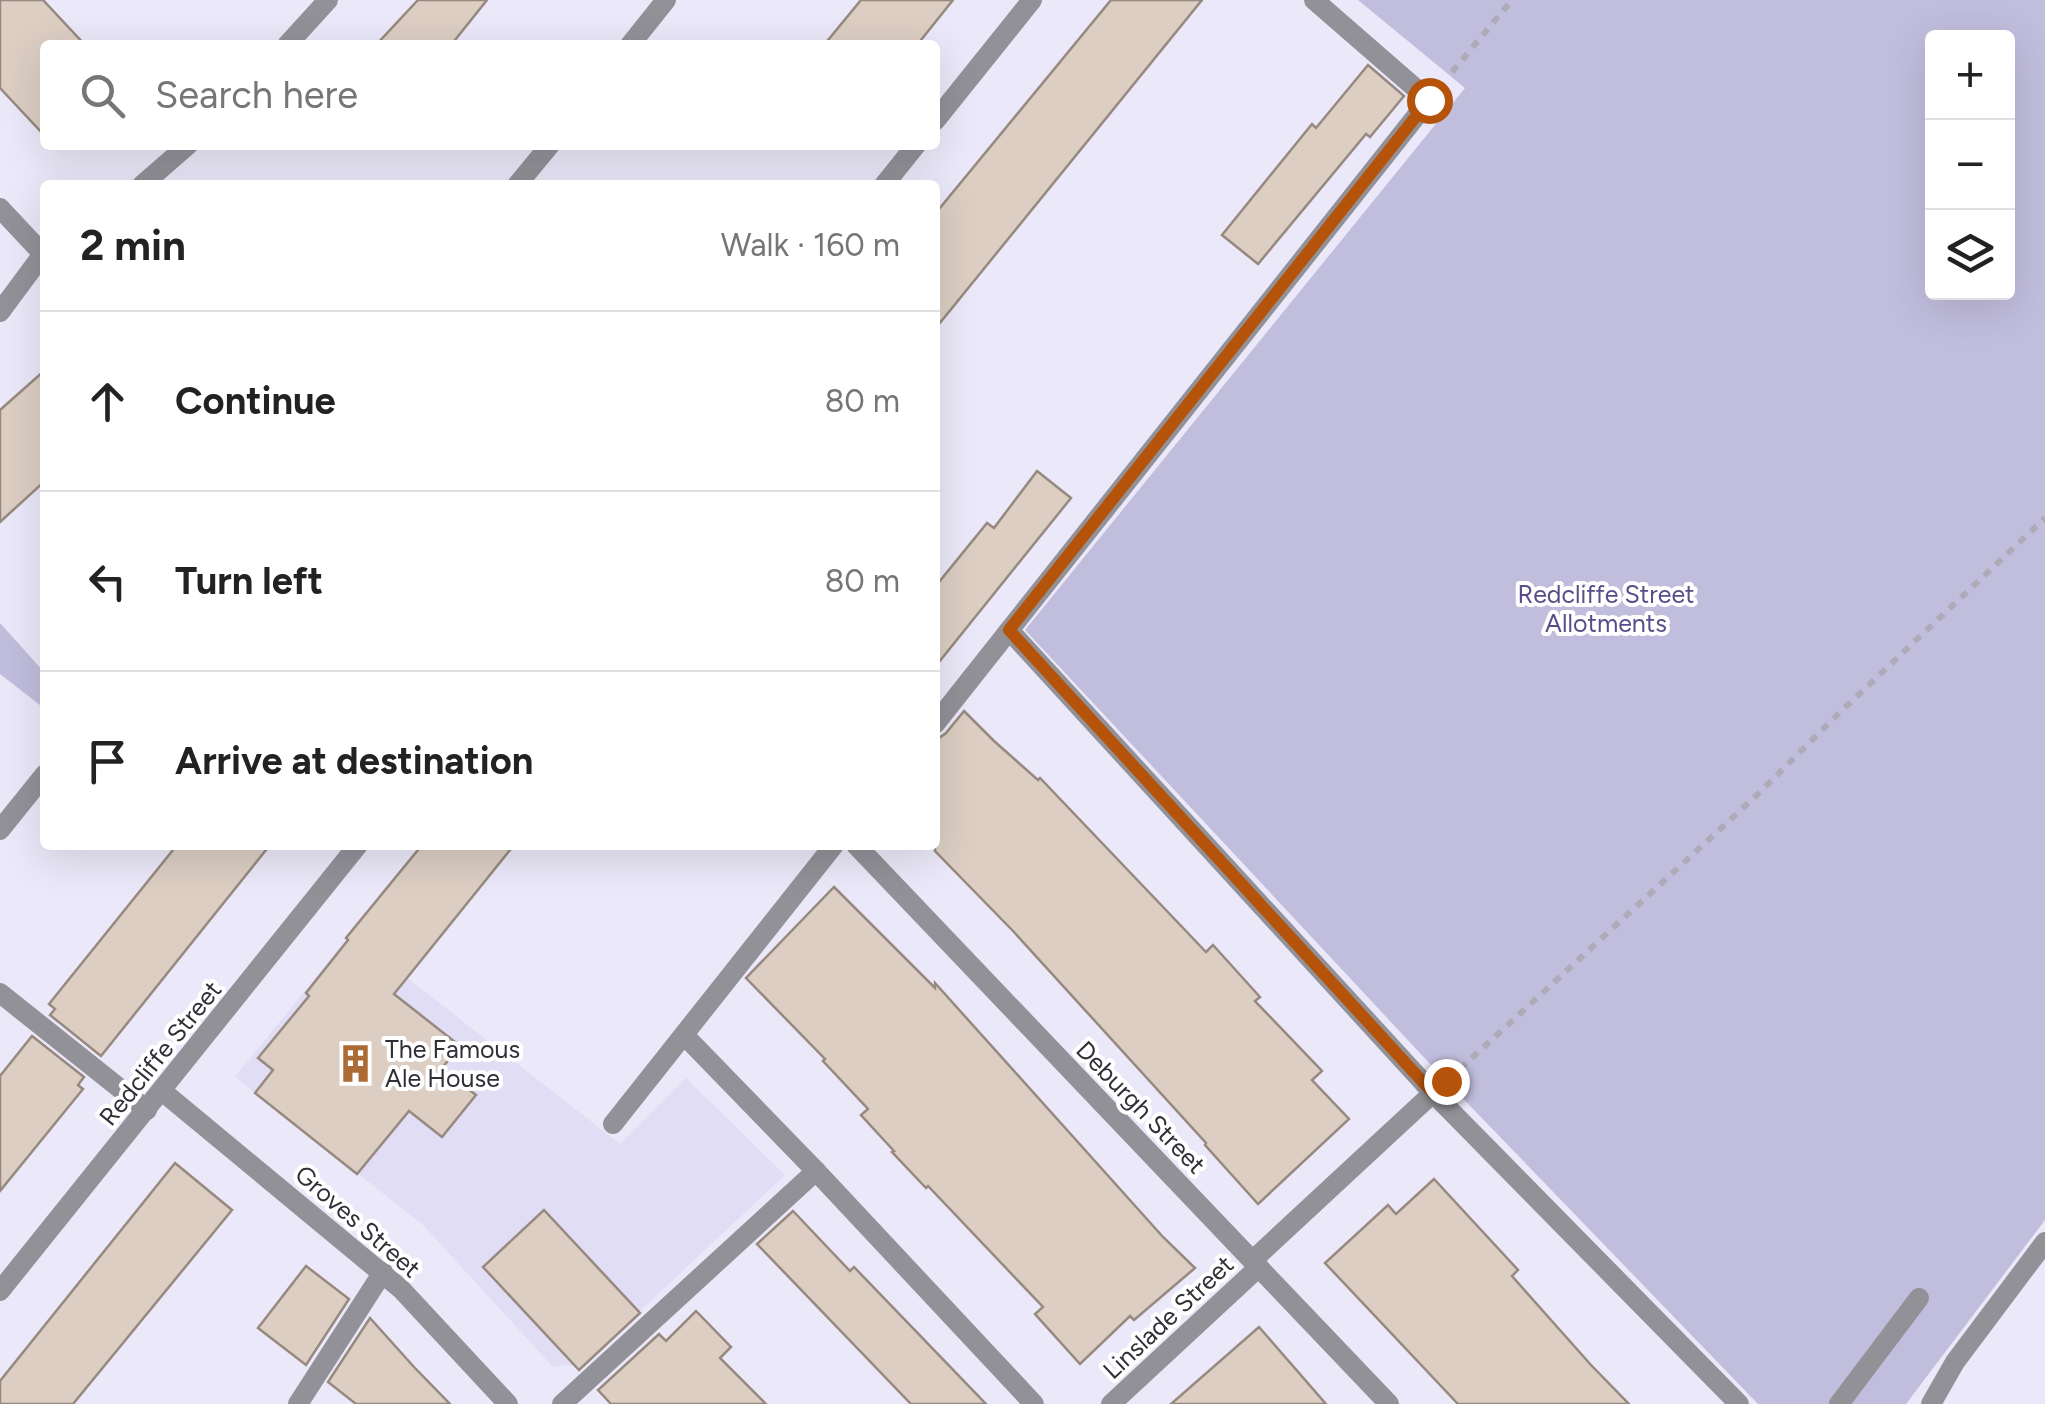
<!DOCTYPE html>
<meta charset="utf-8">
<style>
body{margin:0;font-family:Figtree,sans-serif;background:#f2f2f2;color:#222}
.controls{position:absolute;right:30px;top:30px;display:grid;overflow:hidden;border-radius:10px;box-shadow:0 10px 40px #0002}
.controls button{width:90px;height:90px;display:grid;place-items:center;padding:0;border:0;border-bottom:2px solid #e0e0e0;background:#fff;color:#222;font:50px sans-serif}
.stop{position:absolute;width:30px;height:30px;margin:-22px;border:8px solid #b45309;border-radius:50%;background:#fff}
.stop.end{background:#b45309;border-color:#fff;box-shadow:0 2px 10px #0008}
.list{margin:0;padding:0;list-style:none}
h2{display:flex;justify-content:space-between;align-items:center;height:130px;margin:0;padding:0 40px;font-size:42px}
h2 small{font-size:32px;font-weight:400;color:#767676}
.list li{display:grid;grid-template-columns:65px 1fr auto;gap:30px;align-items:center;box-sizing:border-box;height:180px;padding:0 40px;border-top:2px solid #e0e0e0}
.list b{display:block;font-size:38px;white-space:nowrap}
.list em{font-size:32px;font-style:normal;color:#767676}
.icon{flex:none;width:55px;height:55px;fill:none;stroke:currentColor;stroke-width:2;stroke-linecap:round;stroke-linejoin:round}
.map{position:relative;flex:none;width:2045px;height:1404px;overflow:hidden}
.search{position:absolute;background:#fff;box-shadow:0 10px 40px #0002;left:40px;top:40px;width:900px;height:110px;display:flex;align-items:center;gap:25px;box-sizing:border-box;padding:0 35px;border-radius:10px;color:#767676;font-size:38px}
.panel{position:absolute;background:#fff;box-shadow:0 10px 40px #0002;left:40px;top:180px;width:900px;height:670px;border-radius:10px}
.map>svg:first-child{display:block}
.built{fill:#e0ddf5}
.green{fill:#c1bddd;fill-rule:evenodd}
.building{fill:#dccec3;stroke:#97897f;stroke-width:2.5}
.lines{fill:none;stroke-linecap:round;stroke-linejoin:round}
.path{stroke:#adabb8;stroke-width:6;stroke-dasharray:8 8;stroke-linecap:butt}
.lane{stroke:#929198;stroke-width:20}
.street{stroke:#929198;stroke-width:20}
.route{stroke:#b45309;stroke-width:12}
.labels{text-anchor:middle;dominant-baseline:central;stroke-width:8;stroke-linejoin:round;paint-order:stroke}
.park-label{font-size:25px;fill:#594c88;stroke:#fff}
.poi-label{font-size:25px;fill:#302f35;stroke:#fff;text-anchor:start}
.street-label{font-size:25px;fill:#302f35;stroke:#fff}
</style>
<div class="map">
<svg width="2045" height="1404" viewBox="0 0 2045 1404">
<rect width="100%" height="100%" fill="#ebe9f9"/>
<!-- built -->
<path class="built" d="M351 934 620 1144 686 1078 785 1175 580 1367 566 1365 553 1367 423 1225 235 1077Z"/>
<!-- green -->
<g class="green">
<path d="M1358 0H2045V1220L1906 1404H1758L1446 1081 1025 630 1465 88ZM1932 38H2008V292H1932Z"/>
<path d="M0 623 45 673V709L0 674Z"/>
</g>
<!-- building -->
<g class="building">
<path d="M0 0H43L85 45H45V136L0 88Z"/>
<path d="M418 0H487L451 45H376Z"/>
<path d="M861 0H953L917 45H824Z"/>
<path d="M1111 0H1202L935 329V214Z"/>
<path d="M1368 65 1404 96 1370 137 1366 134 1258 264 1222 235 1312 124 1316 128Z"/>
<path d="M45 370V481L0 522V410Z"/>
<path d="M1037 471 1071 498 935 667V587L987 523 994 528Z"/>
<path d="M964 711 994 741 1038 780 1040 778 1206 952 1213 945 1260 997 1255 1001 1322 1071 1312 1080 1349 1119 1258 1204 1205 1145 1206 1143 1013 931 935 851V741L946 733Z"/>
<path d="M177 845H270L101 1056 50 1015 55 1009 49 1004Z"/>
<path d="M422 845H514L394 994 460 1046 442 1068 476 1095 442 1137 409 1111 357 1174 255 1093 273 1070 258 1058 309 996 306 993 348 940 346 938Z"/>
<path d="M834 887 935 988V983L1163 1237 1195 1268 1134 1320 1130 1316 1080 1364 1035 1314 1043 1307 928 1186 926 1188 892 1152 894 1151 861 1115 868 1109 823 1061 825 1059 746 978Z"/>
<path d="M32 1036 84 1077 78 1085 83 1089 0 1191V1076Z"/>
<path d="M175 1163 232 1210 73 1404H0V1381Z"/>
<path d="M1434 1179 1518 1270 1512 1276 1591 1365 1629 1404H1458L1325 1263 1388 1205 1396 1214Z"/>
<path d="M544 1210 640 1313 579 1370 483 1267Z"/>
<path d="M793 1211 850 1271 854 1267 986 1404H911L757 1244Z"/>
<path d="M306 1266 349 1299 306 1365 258 1328Z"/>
<path d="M696 1311 731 1347 720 1358 766 1404H611L598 1390 659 1334 666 1341Z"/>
<path d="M370 1318 414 1367 450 1404H356L328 1382Z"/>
<path d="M1259 1327 1326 1404H1171Z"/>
</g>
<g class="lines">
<!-- path -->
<g class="path">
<path d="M1452 72 1512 0"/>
<path d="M1460 1069 1756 796 1835 717 2045 518"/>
</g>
<!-- lane -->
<g class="lane">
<path d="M630 45 666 0"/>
<path d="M517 185 550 145"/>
<path d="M1009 630 1433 1093 1739 1404"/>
<path d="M935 724 1429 100 1314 0"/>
<path d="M0 830 45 774"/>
<path d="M0 993 147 1110"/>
<path d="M685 1036 816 1171 1034 1404"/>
<path d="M613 1124 834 845"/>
<path d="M1253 1260 1433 1093"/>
<path d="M298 1404 383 1272"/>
<path d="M562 1404 816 1171"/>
<path d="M1839 1404 1919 1298"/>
<path d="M1931 1404 1955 1362 2045 1242"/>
</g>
<!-- street -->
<g class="street">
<path d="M287 45 328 0"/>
<path d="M935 121 1032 0"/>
<path d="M142 185 188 145"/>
<path d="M884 185 916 145"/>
<path d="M0 208 43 254 45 253"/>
<path d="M0 312 43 254"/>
<path d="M856 845 1389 1404"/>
<path d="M162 1091 401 1289 508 1404"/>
<path d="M0 1291 358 845"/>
<path d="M1111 1404 1259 1267"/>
</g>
</g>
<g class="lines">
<!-- route -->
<path class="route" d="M1429 100 1009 630 1433 1093 1446 1081"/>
</g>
<!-- icons -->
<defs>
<symbol id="building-bare" viewBox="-9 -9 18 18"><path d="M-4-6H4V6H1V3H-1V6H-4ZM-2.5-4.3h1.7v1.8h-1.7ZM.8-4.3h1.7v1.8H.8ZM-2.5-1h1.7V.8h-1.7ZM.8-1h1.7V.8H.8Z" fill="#ac6b34" stroke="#fff" stroke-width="2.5" paint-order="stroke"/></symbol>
</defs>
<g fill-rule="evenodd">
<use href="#building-bare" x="328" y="1036" width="55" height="55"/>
</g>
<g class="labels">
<!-- park labels -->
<g class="park-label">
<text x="1606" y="594">Redcliffe Street<tspan x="1606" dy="29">Allotments</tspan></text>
</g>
<!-- poi labels -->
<g class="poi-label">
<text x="385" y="1049">The Famous<tspan x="385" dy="29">Ale House</tspan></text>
</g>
<!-- street labels -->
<g class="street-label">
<text transform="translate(160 1053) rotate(-51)">Redcliffe Street</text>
<text transform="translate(1141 1107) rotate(46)">Deburgh Street</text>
<text transform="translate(358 1221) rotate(41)">Groves Street</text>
<text transform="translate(1168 1317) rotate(-43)">Linslade Street</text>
</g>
</g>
</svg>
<div class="controls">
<button>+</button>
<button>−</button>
<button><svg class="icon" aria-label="layers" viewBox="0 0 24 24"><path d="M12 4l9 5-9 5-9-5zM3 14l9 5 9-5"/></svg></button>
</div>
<div class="stop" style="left:1429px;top:100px"></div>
<div class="stop end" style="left:1446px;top:1081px"></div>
<div class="search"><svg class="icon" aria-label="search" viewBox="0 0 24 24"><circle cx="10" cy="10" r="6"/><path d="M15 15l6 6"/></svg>Search here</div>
<section class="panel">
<h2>2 min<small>Walk · 160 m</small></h2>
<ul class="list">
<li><svg class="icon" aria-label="ahead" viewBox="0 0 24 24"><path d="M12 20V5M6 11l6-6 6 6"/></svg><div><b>Continue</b></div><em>80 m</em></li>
<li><svg class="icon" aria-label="left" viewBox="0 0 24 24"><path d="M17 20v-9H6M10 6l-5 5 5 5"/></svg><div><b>Turn left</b></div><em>80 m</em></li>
<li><svg class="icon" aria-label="arrive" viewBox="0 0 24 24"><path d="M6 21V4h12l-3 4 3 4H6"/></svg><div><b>Arrive at destination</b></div></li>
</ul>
</section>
</div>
